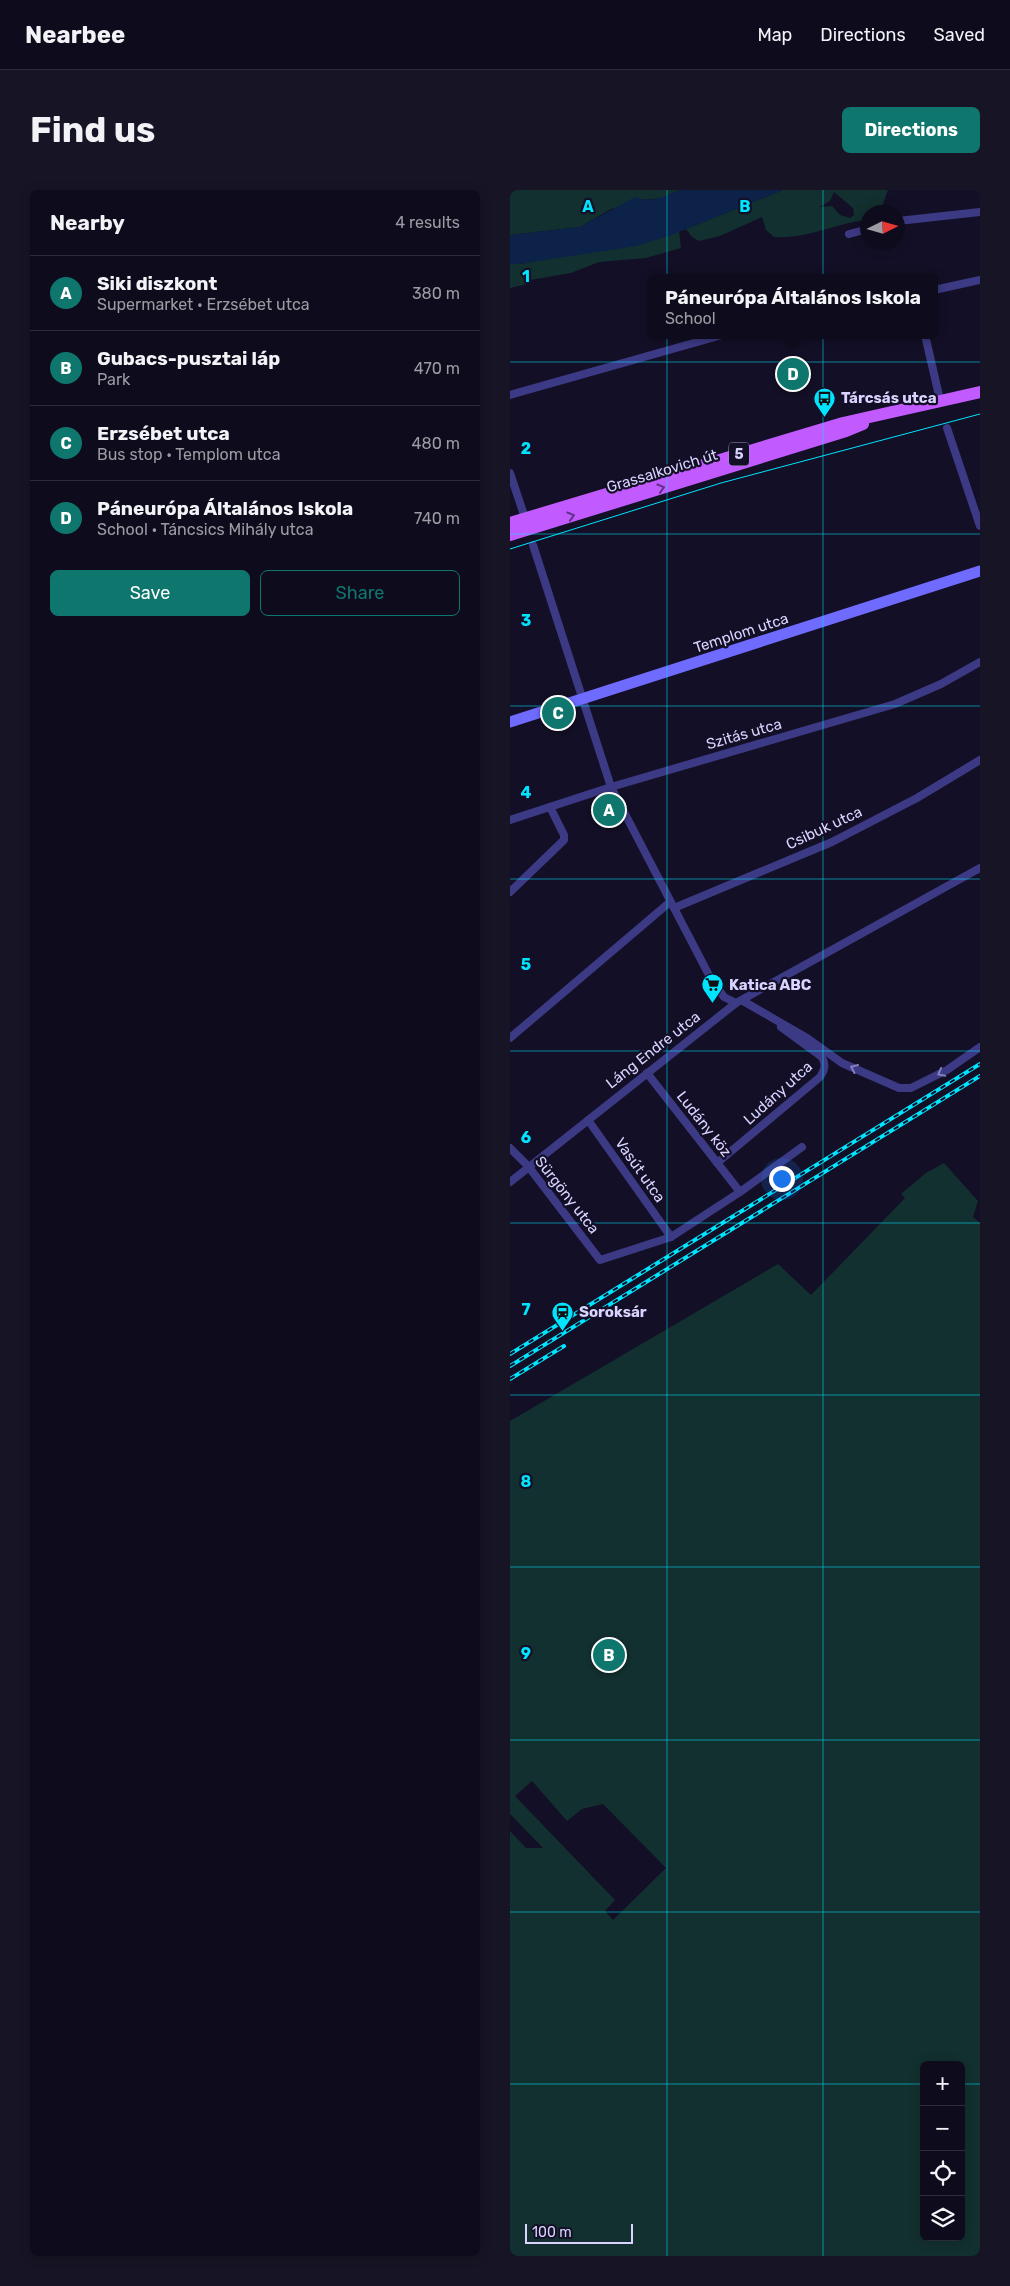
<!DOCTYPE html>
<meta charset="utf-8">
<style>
body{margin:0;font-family:Rubik,sans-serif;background:#171425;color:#f1f3f6}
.controls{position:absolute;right:15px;bottom:15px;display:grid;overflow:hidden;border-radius:8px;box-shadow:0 2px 12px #0003}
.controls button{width:45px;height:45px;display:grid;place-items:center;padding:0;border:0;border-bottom:1px solid #2e2b3b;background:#0e0b1c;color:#f1f3f6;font:25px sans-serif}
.compass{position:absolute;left:350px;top:15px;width:45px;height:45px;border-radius:50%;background:#0e0b1c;box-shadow:0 2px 12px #0003;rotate:85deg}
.scale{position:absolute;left:15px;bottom:12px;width:108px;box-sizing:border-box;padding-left:5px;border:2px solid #d9d4ff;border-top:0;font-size:14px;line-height:18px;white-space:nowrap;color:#d9d4ff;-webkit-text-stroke:4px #130f26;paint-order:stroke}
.you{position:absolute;left:271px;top:988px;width:18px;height:18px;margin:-12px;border:4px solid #fff;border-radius:50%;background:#1a73e8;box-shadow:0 0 0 8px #1a73e833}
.badge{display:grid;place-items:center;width:32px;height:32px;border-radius:50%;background:#0f766e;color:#fff;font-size:16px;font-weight:700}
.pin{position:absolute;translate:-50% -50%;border:2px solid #fff;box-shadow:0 1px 5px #0006}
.popup{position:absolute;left:138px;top:84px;width:290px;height:65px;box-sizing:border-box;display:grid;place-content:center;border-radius:8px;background:#0e0b1c;filter:drop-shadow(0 1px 4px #0005);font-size:16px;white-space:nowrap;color:#9b9ba3}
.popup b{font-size:19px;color:#f1f3f6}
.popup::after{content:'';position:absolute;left:50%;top:100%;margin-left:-10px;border:10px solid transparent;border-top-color:#0e0b1c}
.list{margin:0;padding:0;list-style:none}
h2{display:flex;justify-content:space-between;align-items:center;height:65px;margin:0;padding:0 20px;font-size:21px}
h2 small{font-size:16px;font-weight:400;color:#9b9ba3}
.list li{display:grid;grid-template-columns:32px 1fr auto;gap:15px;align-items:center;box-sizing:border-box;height:75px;padding:0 20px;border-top:1px solid #2e2b3b}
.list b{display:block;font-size:19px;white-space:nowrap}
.list p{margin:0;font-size:16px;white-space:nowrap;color:#9b9ba3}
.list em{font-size:16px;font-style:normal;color:#9b9ba3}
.actions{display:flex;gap:10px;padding:15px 20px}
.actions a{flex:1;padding:11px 0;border:1px solid #0f766e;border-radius:8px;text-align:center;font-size:18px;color:#0f766e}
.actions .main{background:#0f766e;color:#fff}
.icon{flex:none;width:28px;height:28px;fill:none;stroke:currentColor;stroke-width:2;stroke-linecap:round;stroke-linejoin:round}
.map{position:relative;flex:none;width:470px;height:2066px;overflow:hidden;border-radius:8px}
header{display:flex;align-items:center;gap:30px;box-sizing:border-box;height:70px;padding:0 25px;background:#0e0b1c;border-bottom:1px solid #2e2b3b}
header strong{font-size:24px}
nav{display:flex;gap:28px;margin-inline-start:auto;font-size:18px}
.intro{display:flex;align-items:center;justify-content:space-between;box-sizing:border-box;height:120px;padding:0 30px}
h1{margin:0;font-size:35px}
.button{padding:12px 22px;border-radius:8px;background:#0f766e;color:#fff;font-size:18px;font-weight:700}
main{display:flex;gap:30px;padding:0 30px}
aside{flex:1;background:#0e0b1c;border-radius:8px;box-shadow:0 2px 12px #0003}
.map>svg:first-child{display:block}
.green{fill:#12302f;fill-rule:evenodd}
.water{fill:#0c2248}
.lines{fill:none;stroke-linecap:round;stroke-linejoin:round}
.street{stroke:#3d3a85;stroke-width:8}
.secondary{stroke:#6f6bff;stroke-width:11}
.primary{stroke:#c25bff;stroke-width:12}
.tram{stroke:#00e5ff;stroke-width:1}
.rail-casing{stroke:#00e5ff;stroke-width:4}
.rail{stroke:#130f26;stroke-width:2;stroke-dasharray:5.5;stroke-linecap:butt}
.oneway{stroke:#623188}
.oneway2{stroke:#837fbc}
.grid{fill:none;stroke:#00e5ff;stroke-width:1;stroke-opacity:0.55}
.labels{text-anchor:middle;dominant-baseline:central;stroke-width:4.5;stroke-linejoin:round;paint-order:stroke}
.shield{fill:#130f26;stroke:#9e99be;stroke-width:1}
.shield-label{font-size:14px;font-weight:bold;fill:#d9d4ff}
.poi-label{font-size:15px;font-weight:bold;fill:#d9d4ff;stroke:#130f26;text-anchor:start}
.street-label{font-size:15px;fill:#d9d4ff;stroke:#130f26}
.grid-label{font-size:16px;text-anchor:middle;font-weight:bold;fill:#00e5ff;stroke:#130f26;stroke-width:4.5;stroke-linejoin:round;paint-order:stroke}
</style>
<header>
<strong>Nearbee</strong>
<nav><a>Map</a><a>Directions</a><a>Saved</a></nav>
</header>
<div class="intro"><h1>Find us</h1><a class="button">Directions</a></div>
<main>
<aside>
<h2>Nearby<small>4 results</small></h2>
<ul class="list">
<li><span class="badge">A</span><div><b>Siki diszkont</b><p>Supermarket · Erzsébet utca</p></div><em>380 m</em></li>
<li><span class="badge">B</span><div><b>Gubacs-pusztai láp</b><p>Park</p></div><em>470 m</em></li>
<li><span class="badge">C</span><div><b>Erzsébet utca</b><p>Bus stop · Templom utca</p></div><em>480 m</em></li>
<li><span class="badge">D</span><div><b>Páneurópa Általános Iskola</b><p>School · Táncsics Mihály utca</p></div><em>740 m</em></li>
</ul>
<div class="actions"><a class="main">Save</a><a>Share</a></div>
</aside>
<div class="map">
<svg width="470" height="2066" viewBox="0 0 470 2066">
<rect width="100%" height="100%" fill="#130f26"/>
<!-- green -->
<g class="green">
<path d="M0 0H170L152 8 132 10 101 19 70 37 0 45Z"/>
<path d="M273 0H378L370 22H358L357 30C325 33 299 49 264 47L256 40 252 27 210 46 189 51 182 47 176 39ZM324 2 343 18 344 25 340 28 330 25 322 16 309 17 320 11Z"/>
<path d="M169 41 171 58 136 68 89 72 61 83 20 90 22 93 0 98V74H10L159 46Z"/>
<path d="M434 973 468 1011 463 1027 470 1033V2066H0V1641L16 1658H33L0 1624V1231L268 1074 301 1105 395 1008 391 1004 416 983ZM22 1591 57 1631 72 1619 93 1614 156 1678 103 1730 95 1721 105 1710 5 1606ZM414 1875H451V2047H414Z"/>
</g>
<!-- water -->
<path class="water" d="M170 0H273L159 46 126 56 10 74H0V45L70 37 125 7C140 14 156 6 170 0Z"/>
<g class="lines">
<!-- street -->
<g class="street">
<path d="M388 31 470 22"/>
<path d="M339 44 358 39"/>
<path d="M424 100 470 90"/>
<path d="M415 145 430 210"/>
<path d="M0 205 212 145"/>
<path d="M437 238 470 336"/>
<path d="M0 283 16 331"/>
<path d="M23 355 101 597 201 789 214 807 226 813"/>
<path d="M0 630 101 597 385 514 431 494 470 472"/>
<path d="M0 702 54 650V645L40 617"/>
<path d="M164 718 322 652 407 608 470 570"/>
<path d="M233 811 297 848 332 873 389 898H401L437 880 470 857"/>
<path d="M0 848 160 712"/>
<path d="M137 883 230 1002"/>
<path d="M78 930 161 1047"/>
<path d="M0 958 18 976 90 1070 161 1047 230 1002 292 957"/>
<path d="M207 973 310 887C315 879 316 875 312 867L271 837"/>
<path d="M0 992 226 813 470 678"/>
</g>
<!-- secondary -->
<path class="secondary" d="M0 532 470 381"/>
<!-- primary -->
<g class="primary">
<path d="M0 333 333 233 470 202"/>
<path d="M0 345 336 241 353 234"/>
</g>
<!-- tram -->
<path class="tram" d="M0 359 211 293 470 224"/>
<defs>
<g id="rail">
<path d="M0 1164 470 874"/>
<path d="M0 1176 470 886"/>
<path d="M0 1189 54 1156"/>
</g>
</defs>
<!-- rail casing -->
<use href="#rail" class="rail-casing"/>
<!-- rail -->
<use href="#rail" class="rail"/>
</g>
<!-- one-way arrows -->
<defs><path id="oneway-chevron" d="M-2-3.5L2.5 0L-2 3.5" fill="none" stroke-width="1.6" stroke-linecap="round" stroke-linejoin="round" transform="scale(1.25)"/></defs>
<g class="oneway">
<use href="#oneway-chevron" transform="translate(151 298) rotate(-17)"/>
<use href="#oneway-chevron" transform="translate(61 326) rotate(-17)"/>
</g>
<g class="oneway2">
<use href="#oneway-chevron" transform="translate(344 878) rotate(-156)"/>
<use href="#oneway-chevron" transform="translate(431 883) rotate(152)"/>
</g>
<!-- grid -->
<path class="grid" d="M157 0V2066M313 0V2066M0 172H470M0 344H470M0 516H470M0 689H470M0 861H470M0 1033H470M0 1205H470M0 1377H470M0 1550H470M0 1722H470M0 1894H414M451 1894H470"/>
<!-- icons -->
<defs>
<symbol id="bus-pin" viewBox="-11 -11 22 30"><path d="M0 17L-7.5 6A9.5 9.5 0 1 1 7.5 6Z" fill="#00e5ff" stroke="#130f26"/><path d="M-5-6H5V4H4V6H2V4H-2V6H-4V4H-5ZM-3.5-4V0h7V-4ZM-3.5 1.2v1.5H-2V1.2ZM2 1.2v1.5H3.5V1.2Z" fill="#111"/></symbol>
<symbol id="supermarket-pin" viewBox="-11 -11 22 30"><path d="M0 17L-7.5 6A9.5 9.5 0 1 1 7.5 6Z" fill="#00e5ff" stroke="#130f26"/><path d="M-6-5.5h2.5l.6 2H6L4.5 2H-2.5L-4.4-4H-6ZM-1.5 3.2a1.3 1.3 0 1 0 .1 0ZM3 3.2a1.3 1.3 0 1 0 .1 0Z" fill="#111"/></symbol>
<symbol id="station-pin" viewBox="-11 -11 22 30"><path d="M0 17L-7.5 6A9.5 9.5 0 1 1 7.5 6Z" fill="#00e5ff" stroke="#130f26"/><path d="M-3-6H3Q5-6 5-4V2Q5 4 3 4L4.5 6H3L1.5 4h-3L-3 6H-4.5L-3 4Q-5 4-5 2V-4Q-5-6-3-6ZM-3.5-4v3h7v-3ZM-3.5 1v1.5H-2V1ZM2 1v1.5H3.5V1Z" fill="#111"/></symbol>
</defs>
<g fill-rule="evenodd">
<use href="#bus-pin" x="302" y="196" width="25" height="34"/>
<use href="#supermarket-pin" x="190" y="782" width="25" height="34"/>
<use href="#station-pin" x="40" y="1110" width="25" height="34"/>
</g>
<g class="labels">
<!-- shield labels -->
<rect class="shield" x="219" y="252.5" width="20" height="23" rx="4"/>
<g class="shield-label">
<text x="229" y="264">5</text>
</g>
<!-- poi labels -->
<g class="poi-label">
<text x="331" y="208">Tárcsás utca</text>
<text x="219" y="795">Katica ABC</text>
<text x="69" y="1122">Soroksár</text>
</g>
<!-- street labels -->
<g class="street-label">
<text transform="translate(152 281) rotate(-17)">Grassalkovich út</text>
<text transform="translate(231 443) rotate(-18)">Templom utca</text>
<text transform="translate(234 544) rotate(-16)">Szitás utca</text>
<text transform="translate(314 638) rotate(-25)">Csibuk utca</text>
<text transform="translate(143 860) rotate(-38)">Láng Endre utca</text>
<text transform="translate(268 903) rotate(-42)">Ludány utca</text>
<text transform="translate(194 934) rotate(52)">Ludány köz</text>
<text transform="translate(130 980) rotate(55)">Vasút utca</text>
<text transform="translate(57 1005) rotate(52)">Sürgöny utca</text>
</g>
</g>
<g class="grid-label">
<text x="78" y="22">A</text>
<text x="235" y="22">B</text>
<text x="16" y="92">1</text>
<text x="16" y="264">2</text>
<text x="16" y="436">3</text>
<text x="16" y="608">4</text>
<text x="16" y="780">5</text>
<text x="16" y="953">6</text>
<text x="16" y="1125">7</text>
<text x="16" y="1297">8</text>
<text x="16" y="1469">9</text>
</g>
</svg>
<div class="controls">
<button>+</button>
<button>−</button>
<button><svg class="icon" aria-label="locate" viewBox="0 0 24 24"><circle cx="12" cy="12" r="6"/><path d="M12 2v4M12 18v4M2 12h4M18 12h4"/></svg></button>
<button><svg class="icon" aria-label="layers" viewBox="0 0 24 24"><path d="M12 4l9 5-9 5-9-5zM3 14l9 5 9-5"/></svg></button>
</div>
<svg class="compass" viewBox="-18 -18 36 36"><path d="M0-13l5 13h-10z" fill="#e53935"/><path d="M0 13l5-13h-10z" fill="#9b9ba3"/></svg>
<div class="scale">100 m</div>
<div class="you"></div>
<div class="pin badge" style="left:99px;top:620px">A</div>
<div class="pin badge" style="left:99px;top:1465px">B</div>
<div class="pin badge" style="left:48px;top:523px">C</div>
<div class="pin badge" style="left:283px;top:184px">D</div>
<div class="popup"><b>Páneurópa Általános Iskola</b>School</div>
</div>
</main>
